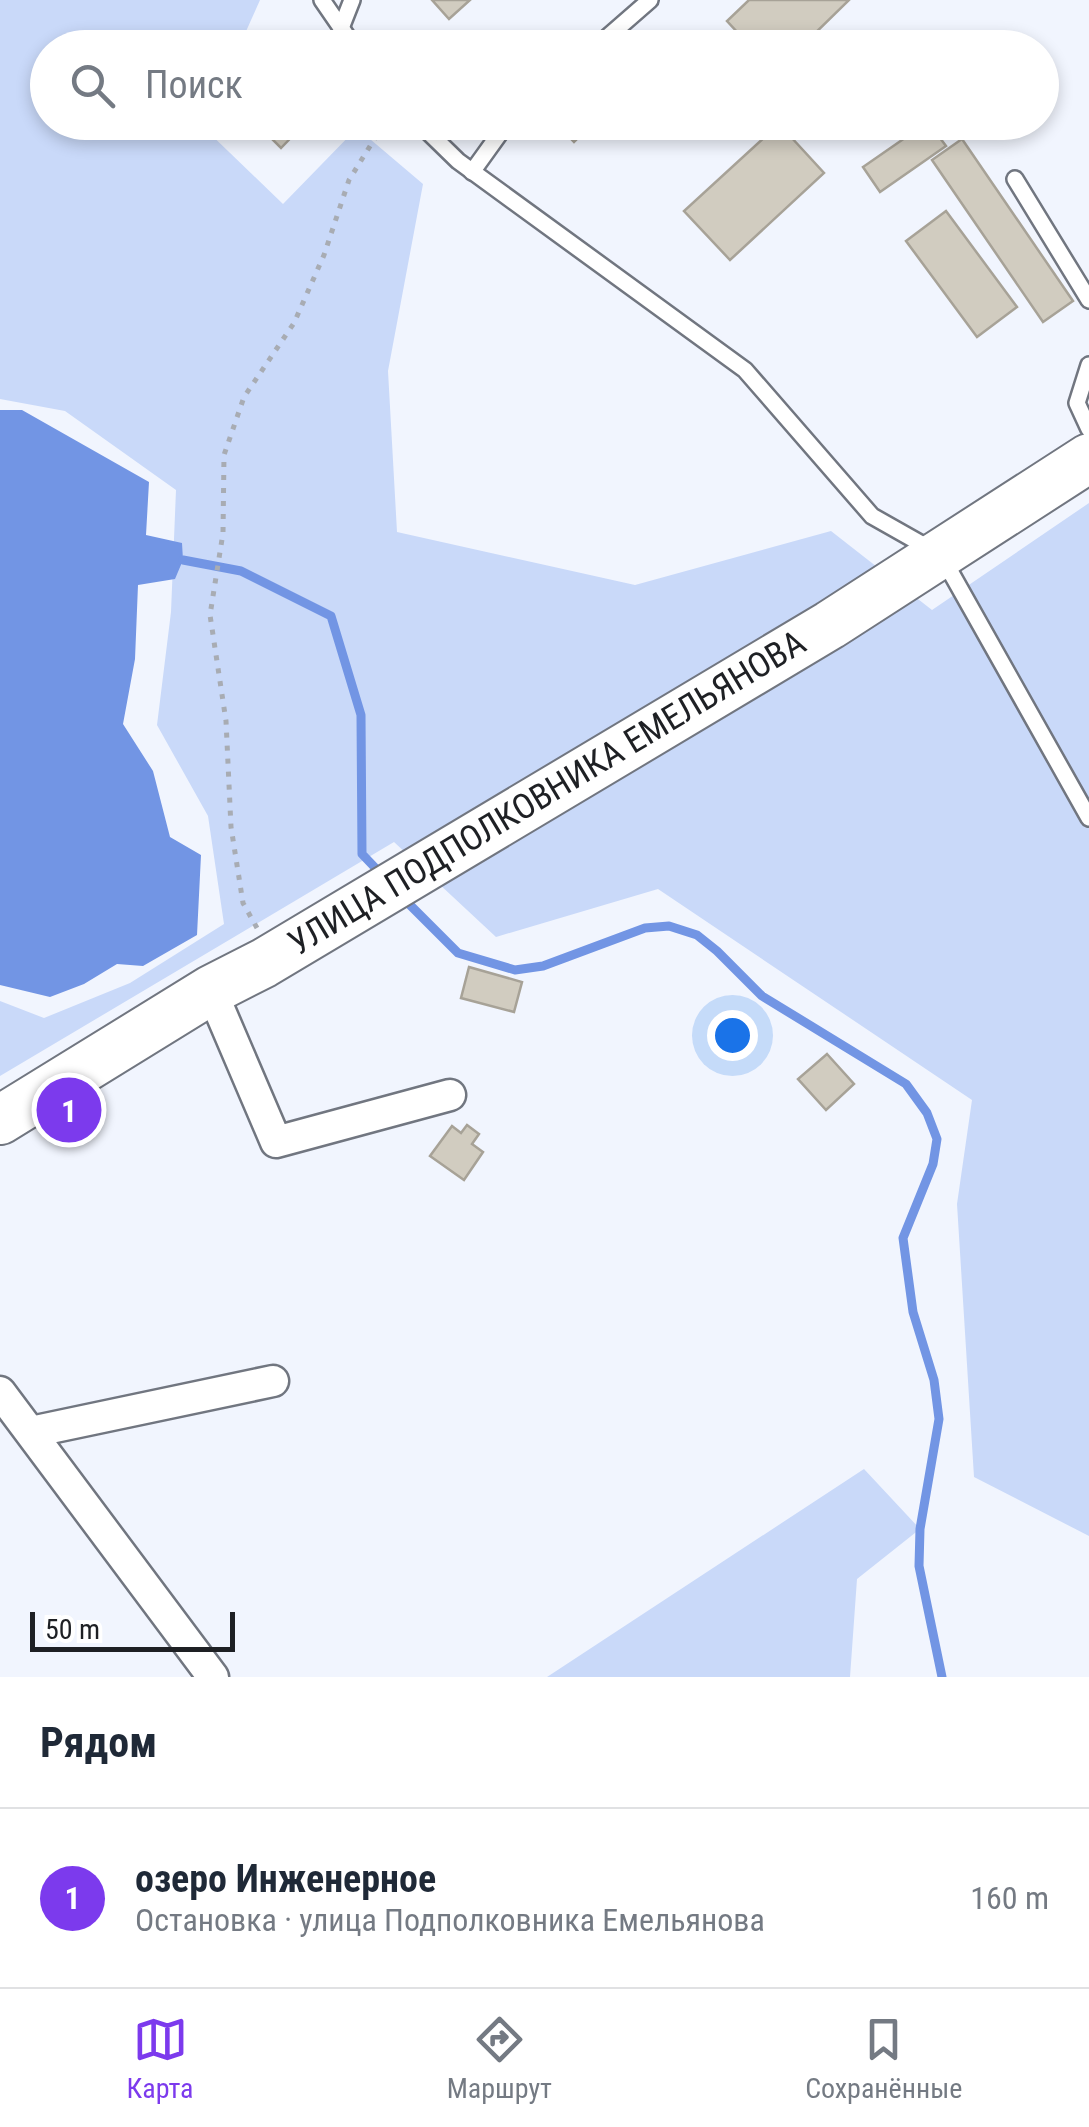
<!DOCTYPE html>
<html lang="ru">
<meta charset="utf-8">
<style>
body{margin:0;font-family:"Roboto Condensed",sans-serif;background:#f6f6f7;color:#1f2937}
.scale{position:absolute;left:30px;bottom:25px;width:205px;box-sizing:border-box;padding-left:10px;border:5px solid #1e2024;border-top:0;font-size:28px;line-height:35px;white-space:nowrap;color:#1e2024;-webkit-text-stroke:8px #fff;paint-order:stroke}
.you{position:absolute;left:732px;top:1035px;width:35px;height:35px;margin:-25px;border:8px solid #fff;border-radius:50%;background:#1a73e8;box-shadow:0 0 0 15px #1a73e833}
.badge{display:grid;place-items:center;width:65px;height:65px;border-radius:50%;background:#7c3aed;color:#fff;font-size:32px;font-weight:700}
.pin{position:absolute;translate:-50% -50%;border:5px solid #fff;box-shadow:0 2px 10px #0006}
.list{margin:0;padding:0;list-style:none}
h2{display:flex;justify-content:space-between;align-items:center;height:130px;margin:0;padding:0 40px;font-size:42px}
h2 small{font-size:32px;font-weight:400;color:#747a83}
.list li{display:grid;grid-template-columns:65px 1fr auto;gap:30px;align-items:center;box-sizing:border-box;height:180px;padding:0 40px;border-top:2px solid #e0e1e3}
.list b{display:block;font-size:38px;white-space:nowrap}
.list p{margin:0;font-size:32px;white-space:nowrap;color:#747a83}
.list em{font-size:32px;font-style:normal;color:#747a83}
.icon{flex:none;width:55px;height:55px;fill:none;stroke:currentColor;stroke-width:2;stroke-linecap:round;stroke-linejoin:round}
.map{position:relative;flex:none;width:1089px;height:1677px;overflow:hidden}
.search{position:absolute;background:#fff;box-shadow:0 5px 15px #0003;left:30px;right:30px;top:30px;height:110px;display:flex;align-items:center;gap:25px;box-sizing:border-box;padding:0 35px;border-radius:55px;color:#747a83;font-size:38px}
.sheet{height:310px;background:#fff}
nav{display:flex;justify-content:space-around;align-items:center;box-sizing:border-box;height:140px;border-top:2px solid #e0e1e3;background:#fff;font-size:28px;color:#747a83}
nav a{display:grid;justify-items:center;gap:5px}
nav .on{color:#7c3aed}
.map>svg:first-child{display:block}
.green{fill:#c9d9f9}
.water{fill:#7295e4}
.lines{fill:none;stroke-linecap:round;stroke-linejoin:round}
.stream{stroke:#7295e4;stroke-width:9}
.building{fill:#d1ccc0;stroke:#a7a297;stroke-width:2.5}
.service-casing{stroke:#717680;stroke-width:20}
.minor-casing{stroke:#717680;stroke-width:35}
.primary-casing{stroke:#717680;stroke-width:52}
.path{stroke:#a8acb3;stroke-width:5;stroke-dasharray:5 8;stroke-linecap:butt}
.service{stroke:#fff;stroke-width:15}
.minor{stroke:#fff;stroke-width:30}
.primary{stroke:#fff;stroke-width:48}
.labels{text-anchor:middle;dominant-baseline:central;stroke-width:9;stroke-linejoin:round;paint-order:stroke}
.street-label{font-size:35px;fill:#1e2024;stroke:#fff}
</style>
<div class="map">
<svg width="1089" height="1677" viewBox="0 0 1089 1677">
<rect width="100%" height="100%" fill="#f1f5fe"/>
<!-- green -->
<g class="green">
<path d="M0 0H260L239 47 48 48V122L202 123 201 125 283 204 357 128 423 184 388 371 397 532 635 585 831 531 932 610 1089 503V1536L974 1477 957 1204 972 1100 658 889 496 937 394 842 0 1076V1001L44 1018 130 983 224 924 208 816 157 725 171 612 176 490 65 411 0 399Z"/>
<path d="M864 1469 920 1529 857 1579 850 1677H547Z"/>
</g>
<!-- water -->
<path class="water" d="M0 410H22L149 482 146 535 182 543 183 560 175 579 138 585 135 659 123 724 153 771 170 837 201 855 197 935 143 966 117 964 84 984 50 997 0 985Z"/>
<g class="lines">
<!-- stream -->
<g class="stream">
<path d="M183 560 241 571 331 616 361 715 362 854 383 876"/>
<path d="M403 898 458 953 515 970 543 966 645 928 669 926 697 935 717 951 762 996 906 1084 927 1113 937 1139 933 1164 903 1238 913 1312 934 1380 939 1419 920 1529 919 1566 942 1677"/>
</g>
</g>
<!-- building -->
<g class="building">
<path d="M432 0H470L449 19Z"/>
<path d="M749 0H849L800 48H752L727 21Z"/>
<path d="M255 122H306L281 148Z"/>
<path d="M555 122H594L574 142Z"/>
<path d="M928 122 946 146 880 192 863 167Z"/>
<path d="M779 124 824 173 730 260 684 211Z"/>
<path d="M962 139 1073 301 1043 322 932 160Z"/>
<path d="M946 211 1017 307 977 337 906 241Z"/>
<path d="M469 967 522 982 514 1012 461 998Z"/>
<path d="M827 1054 854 1084 826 1110 798 1079Z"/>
<path d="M467 1125 479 1134 472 1144 483 1152 464 1180 430 1156 452 1126 461 1133Z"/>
</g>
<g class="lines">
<defs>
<g id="service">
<path d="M322 0 355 48"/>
<path d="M341 28 352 0"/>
<path d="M595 48 650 0"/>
<path d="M418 122 458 161 745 370 872 516 941 555 1089 818"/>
<path d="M472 172 508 122"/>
<path d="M1015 179 1089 300"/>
<path d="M1089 365 1077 403 1089 429"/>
</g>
<g id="minor">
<path d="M211 990 276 1142 450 1095"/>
<path d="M0 1392 213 1677"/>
<path d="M31 1432 273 1381"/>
</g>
<path id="primary" d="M0 1120 211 990 264 963 830 625 1089 458"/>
</defs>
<!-- service casing -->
<use href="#service" class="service-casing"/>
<!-- minor casing -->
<use href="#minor" class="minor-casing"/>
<!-- primary casing -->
<use href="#primary" class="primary-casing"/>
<!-- path -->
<path class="path" d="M257 928 243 903 231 827 226 721 210 615 223 533 224 455 244 397 294 323 324 255 349 180 385 122"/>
<!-- service -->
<use href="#service" class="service"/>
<!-- minor -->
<use href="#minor" class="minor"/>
<!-- primary -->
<use href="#primary" class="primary"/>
</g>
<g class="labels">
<!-- street labels -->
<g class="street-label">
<text transform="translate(547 793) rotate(-31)">УЛИЦА ПОДПОЛКОВНИКА ЕМЕЛЬЯНОВА</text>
</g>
</g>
</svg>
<div class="scale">50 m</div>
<div class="you"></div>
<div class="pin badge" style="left:69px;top:1110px">1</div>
<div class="search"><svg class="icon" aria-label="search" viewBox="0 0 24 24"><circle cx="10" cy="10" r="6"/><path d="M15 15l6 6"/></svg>Поиск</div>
</div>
<section class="sheet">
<h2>Рядом<small></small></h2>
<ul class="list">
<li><span class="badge">1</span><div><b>озеро Инженерное</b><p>Остановка · улица Подполковника Емельянова</p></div><em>160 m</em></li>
</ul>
</section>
<nav>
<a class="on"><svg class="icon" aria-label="map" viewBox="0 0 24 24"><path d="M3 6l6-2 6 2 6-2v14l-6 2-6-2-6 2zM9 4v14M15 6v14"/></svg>Карта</a>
<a><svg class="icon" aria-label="directions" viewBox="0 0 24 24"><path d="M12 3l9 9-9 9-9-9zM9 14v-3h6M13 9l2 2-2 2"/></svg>Маршрут</a>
<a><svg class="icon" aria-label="saved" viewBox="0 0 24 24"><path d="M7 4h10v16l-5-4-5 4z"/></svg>Сохранённые</a>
</nav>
